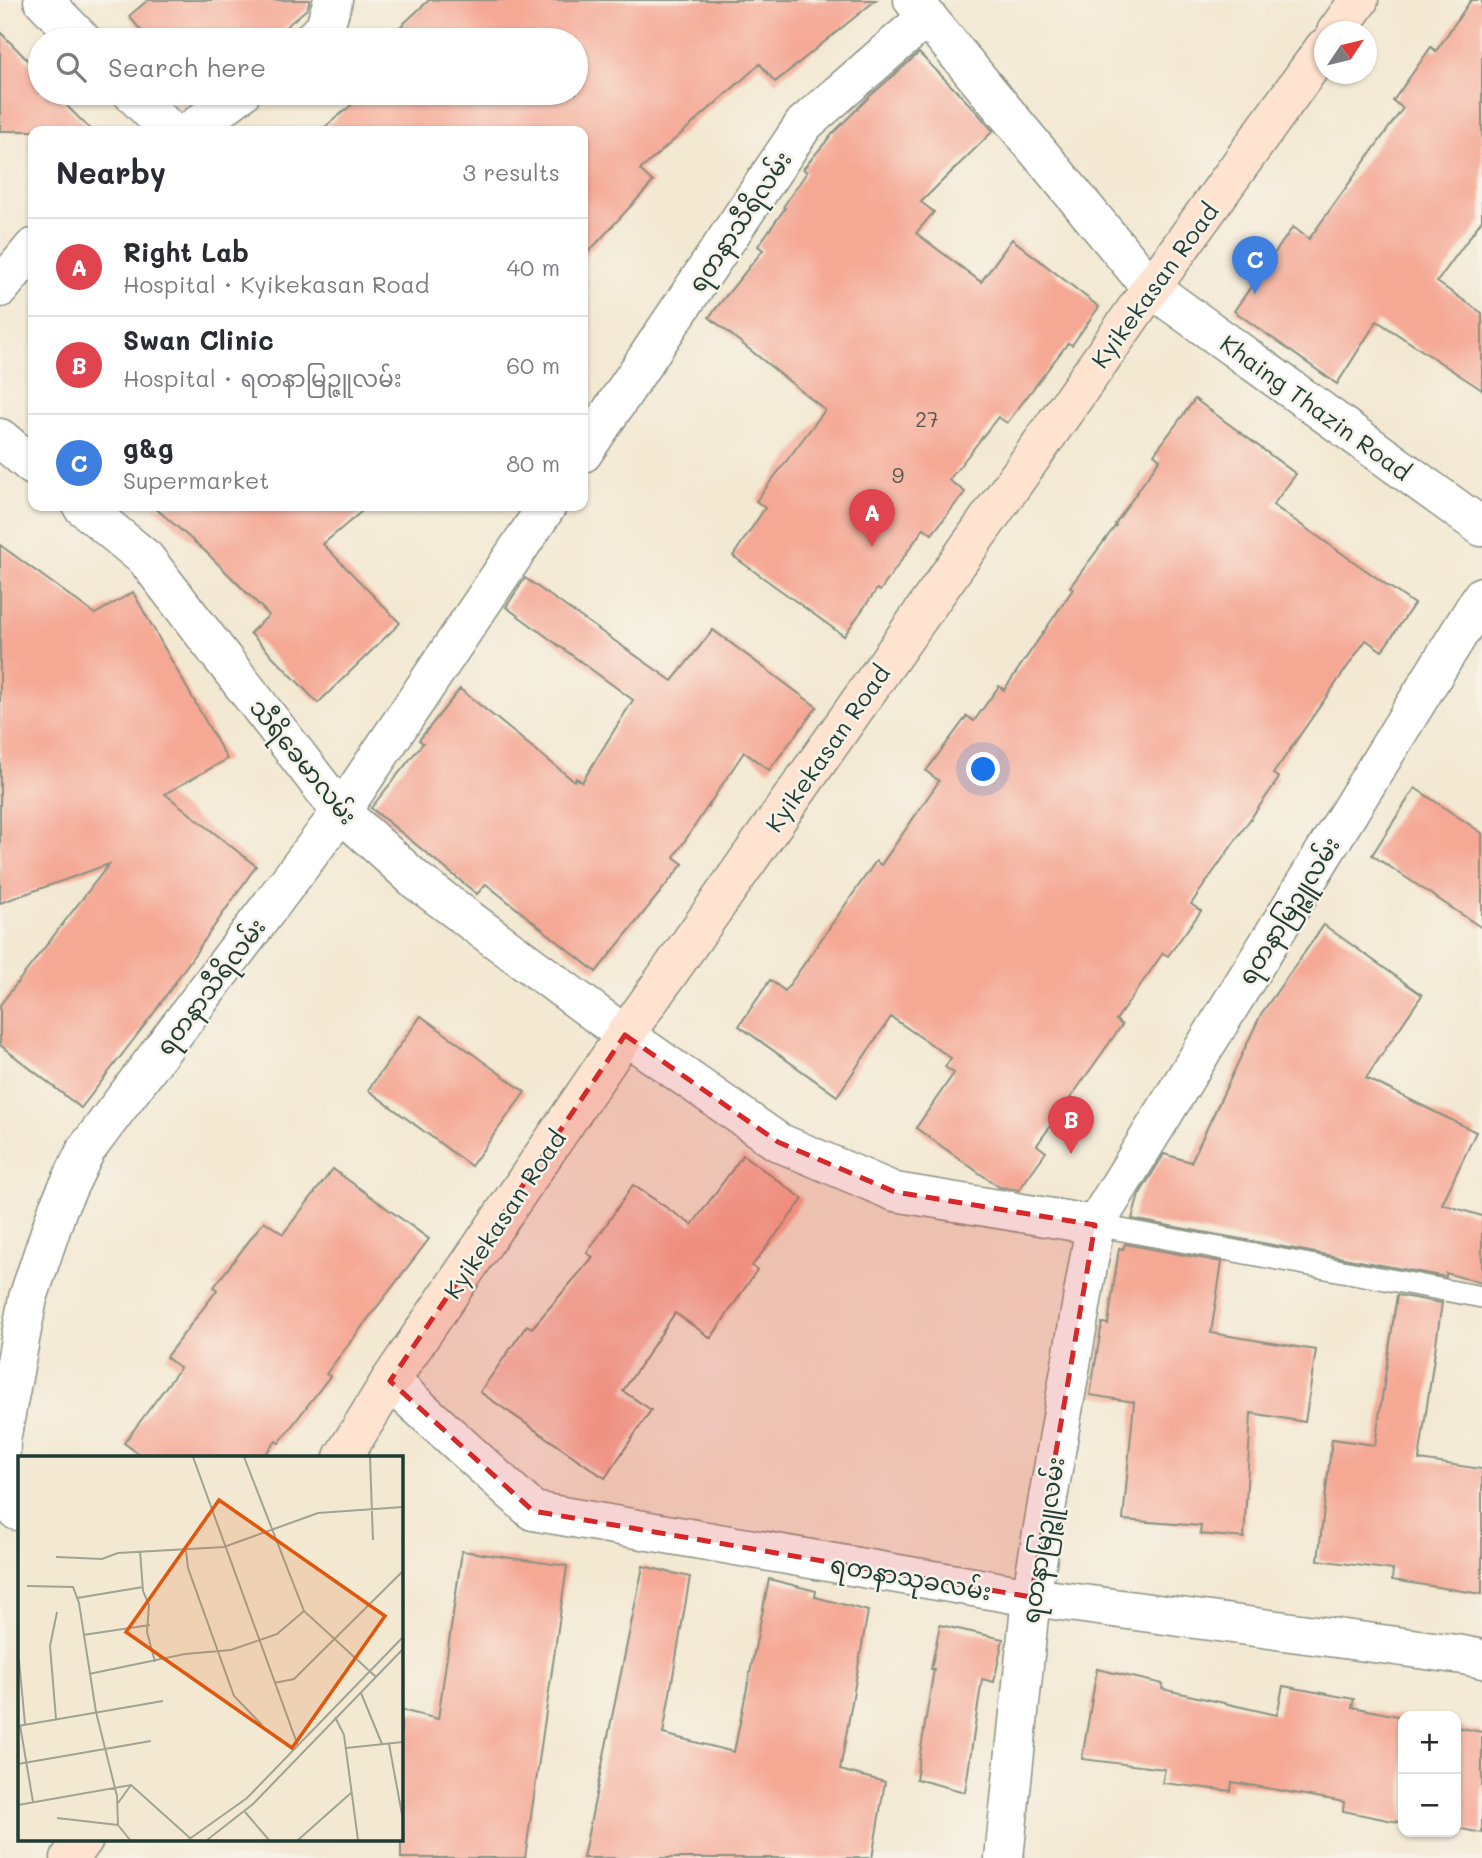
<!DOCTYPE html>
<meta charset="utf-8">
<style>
body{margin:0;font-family:Mali,"Noto Sans Myanmar",sans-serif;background:#f7f7f7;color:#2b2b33}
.controls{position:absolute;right:21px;bottom:21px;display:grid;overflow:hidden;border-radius:14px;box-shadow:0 2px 5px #0004}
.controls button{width:63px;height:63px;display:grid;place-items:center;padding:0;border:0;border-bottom:2px solid #e1e1e2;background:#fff;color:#2b2b33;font:35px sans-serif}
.compass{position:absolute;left:1314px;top:21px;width:63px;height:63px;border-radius:50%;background:#fff;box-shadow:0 2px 5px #0004;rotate:55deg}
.you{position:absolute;left:984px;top:770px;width:24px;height:24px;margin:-18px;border:5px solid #fff;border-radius:50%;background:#1a73e8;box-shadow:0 0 0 10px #1a73e833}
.badge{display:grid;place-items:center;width:46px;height:46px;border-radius:50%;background:#1f6fb2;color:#fff;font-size:23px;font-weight:700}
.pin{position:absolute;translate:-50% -58px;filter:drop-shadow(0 2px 4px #0008)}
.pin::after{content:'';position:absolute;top:37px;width:24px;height:21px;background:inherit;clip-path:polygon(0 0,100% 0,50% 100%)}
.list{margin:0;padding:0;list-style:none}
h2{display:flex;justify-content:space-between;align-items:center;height:91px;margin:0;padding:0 28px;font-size:30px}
h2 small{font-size:23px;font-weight:400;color:#7c7c81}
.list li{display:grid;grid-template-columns:46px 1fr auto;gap:21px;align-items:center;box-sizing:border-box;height:98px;padding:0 28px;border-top:2px solid #e1e1e2}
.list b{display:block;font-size:26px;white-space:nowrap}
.list p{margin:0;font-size:23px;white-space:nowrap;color:#7c7c81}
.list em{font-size:23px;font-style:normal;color:#7c7c81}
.icon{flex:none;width:38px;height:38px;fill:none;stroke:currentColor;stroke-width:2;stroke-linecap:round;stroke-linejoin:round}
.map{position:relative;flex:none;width:1482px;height:1858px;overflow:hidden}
.search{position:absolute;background:#fff;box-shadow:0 2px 5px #0004;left:28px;top:28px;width:560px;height:77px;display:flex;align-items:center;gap:18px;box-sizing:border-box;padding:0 24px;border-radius:38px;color:#7c7c81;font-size:26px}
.panel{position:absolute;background:#fff;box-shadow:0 2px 5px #0004;left:28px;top:126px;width:560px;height:385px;border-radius:14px}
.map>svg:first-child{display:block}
.building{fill:#f5a894}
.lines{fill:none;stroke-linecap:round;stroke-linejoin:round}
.lane-casing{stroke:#899283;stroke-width:24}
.street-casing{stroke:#899283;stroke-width:41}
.secondary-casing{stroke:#899283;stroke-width:41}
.lane{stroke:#fff;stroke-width:21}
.street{stroke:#fff;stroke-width:38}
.secondary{stroke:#fee3d1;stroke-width:38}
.marked{fill:#d62828;fill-opacity:0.2;stroke:#d62828;stroke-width:5;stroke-dasharray:14 9;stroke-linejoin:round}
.labels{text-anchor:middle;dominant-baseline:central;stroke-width:5;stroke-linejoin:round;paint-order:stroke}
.number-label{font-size:21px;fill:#54584c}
.street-label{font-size:24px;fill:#1f3d34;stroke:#f7f3e8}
.inset-road{fill:none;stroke:#9ea493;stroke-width:2}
.view{fill:#de580e;fill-opacity:0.15;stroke:#de580e;stroke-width:3.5}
.inset-edge{fill:none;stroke:#1f3d34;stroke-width:3.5}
</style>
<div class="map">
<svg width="1482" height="1858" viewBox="0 0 1482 1858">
<rect width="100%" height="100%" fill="#f7f3e8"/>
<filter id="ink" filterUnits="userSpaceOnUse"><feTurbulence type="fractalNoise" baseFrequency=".0143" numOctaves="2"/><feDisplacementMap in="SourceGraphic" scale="14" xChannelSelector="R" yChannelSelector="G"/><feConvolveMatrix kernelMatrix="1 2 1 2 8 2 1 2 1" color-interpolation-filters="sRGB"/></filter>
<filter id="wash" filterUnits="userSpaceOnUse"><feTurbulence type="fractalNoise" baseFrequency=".00686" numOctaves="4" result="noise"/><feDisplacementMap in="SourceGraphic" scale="28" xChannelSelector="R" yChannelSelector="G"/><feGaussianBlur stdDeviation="1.57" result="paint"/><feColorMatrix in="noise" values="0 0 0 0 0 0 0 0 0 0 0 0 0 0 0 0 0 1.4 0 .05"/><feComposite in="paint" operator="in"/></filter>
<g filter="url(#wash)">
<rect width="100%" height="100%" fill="#f3e8d2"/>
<g id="blocks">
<!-- building -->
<g class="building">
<path d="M148 0H310L307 9 270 40H149L129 16Z"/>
<path d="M429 0H876L775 82 760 64 640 170 653 182 583 258V131H320L366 93H576V40H386Z"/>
<path d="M1471 0H1482V220L1437 282 1482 313V390L1377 321 1337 384 1234 311 1293 227 1309 239 1403 108 1393 101 1431 47 1436 51Z"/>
<path d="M0 32 40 73V93H54L92 131H0Z"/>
<path d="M919 53 975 110 993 131 921 202 934 212 916 233 981 282 1012 239 1099 307 1072 345 1068 343 1007 423 998 417 949 480 965 492 932 534 924 528 880 591 877 589 844 636 733 556 765 508 756 501 825 410 709 317 763 250 758 246 785 208 783 207 807 172 803 169 834 132 870 96Z"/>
<path d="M1195 399 1296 474 1273 505 1414 604 1382 651 1366 640 1273 774 1279 778 1191 904 1201 911 1168 956 1163 953 1116 1020 1122 1025 1037 1145 1046 1152 1019 1190 999 1187 916 1128 954 1073 945 1067 951 1058 891 1017 837 1096 739 1026 770 980 785 991 876 861 881 865 939 781 926 771 967 716 974 721 999 686 1004 690 1073 589 1070 587 1116 525 1115 524 1160 459 1154 454Z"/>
<path d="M153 506H368L323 544 400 623 318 703 250 633 269 615 206 552Z"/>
<path d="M0 545 95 614 133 592 227 759 165 794 256 866 151 1017 81 1108 0 1045V1005L109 864 0 903Z"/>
<path d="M525 578 672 681 713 630 817 707 769 770 744 752 674 857 683 864 596 972 486 884 477 894 371 808 423 743 419 740 460 689 574 781 576 778 582 782 633 700 506 607Z"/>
<path d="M1415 788 1482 833V928L1372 855Z"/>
<path d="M1324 925 1422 995 1366 1078 1476 1132 1442 1204 1482 1216V1283L1446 1273V1277L1132 1219 1139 1195 1164 1154 1191 1162 1261 1014Z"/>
<path d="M421 1016 525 1092 471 1166 368 1090Z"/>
<path d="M743 1155 803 1199 752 1266 757 1270 711 1338 675 1313 623 1391 651 1410 605 1478 480 1392 527 1325 532 1328 593 1257 587 1253 633 1185 692 1225Z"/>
<path d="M333 1169 429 1239 326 1374 330 1376 279 1443 276 1441 263 1457H143L124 1443 180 1368 166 1357 217 1290 214 1287 264 1221 283 1234Z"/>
<path d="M1125 1244 1222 1262 1211 1333 1316 1350 1305 1422 1251 1413 1244 1538 1200 1534 1201 1526 1123 1520 1134 1402 1090 1395 1102 1323 1108 1324 1119 1248 1123 1249Z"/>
<path d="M1397 1295 1442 1303 1419 1460 1482 1469V1594L1392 1580 1393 1570 1318 1560 1332 1439 1375 1445Z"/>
<path d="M462 1551 567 1566 525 1858H401V1710L438 1719Z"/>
<path d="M643 1566 690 1577 663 1734 734 1752 769 1579 816 1591 815 1597 868 1611 840 1770 885 1782 872 1858H583Z"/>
<path d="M940 1625 1003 1639 994 1682 982 1679 965 1792 916 1779 934 1669H931Z"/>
<path d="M1097 1669 1163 1684 1162 1689 1277 1715 1283 1686 1354 1699 1352 1707 1403 1717V1823L1343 1811 1344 1802 1232 1782 1231 1791 1162 1783 1165 1769 1082 1759Z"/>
<path d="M1456 1727 1482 1732V1833L1456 1828Z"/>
</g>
</g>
</g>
<g filter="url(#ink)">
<use href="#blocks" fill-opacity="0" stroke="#899283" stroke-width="2"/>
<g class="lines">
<defs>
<path id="lane" d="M1095 1225 1482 1297"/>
<g id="street">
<path d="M43 0 82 40"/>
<path d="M913 0 1151 288 1482 527"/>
<path d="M311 40 324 30 333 0"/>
<path d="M132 93 170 131"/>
<path d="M190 131 241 93"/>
<path d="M0 288 33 248"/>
<path d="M0 438 33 466"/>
<path d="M583 453 804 124 926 18"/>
<path d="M82 506 146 559 341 812 417 881 625 1035 778 1142 895 1192 1095 1225"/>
<path d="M390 1381 533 1511 1031 1597 1463 1655 1482 1659"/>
<path d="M17 1511 0 1482 1 1440 28 1298 58 1208 86 1150 341 812 547 506"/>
<path d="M1004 1858 1031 1597 1095 1225 1482 596"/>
</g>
<g id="secondary">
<path d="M1336 32 1359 0"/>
<path d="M343 1457 390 1381 625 1035 1151 288 1324 48"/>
<path d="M70 1858 84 1839"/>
</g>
</defs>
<!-- lane casing -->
<use href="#lane" class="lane-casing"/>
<!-- street casing -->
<use href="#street" class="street-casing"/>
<!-- secondary casing -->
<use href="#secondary" class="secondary-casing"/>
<!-- lane -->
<use href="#lane" class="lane"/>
<!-- street -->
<use href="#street" class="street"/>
<!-- secondary -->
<use href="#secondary" class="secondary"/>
</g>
</g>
<!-- marked area -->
<path class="marked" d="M625 1035 778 1142 895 1192 1095 1225 1031 1597 533 1511 390 1381Z"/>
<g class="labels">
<!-- number labels -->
<g class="number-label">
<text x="927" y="418">27</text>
<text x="898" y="474">9</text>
</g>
<!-- street labels -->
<g class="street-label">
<text transform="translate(739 221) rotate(-56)">ရတနာသီရိလမ်း</text>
<text transform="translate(1154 285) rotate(-54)">Kyikekasan Road</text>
<text transform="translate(1316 407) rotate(36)">Khaing Thazin Road</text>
<text transform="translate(827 748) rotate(-55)">Kyikekasan Road</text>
<text transform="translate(304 761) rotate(51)">သီရိခေမာလမ်း</text>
<text transform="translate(1288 910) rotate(-58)">ရတနာမြဉ္ဇူလမ်း</text>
<text transform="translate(210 986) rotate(-53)">ရတနာသီရိလမ်း</text>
<text transform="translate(504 1214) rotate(-56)">Kyikekasan Road</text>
<text transform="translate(1042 1540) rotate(-81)">ရတနာမြဉ္ဇူလမ်း</text>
<text transform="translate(911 1577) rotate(10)">ရတနာသုခလမ်း</text>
</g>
</g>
<!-- overview -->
<g transform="translate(18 1456)">
<rect width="385" height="385" fill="#f3e8d2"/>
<path class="inset-road" d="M175 1 280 290M226 1 286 155 358 221M352 1 355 84M168 94 170 112 216 240 244 269M122 95 125 135 131 149 129 176 137 206M38 101 84 103 100 97 206 91 300 57 385 51M9 130 55 131 61 147 78 256 99 340 100 369 112 384M59 142 125 131M65 179 132 169M1 204 7 268M71 218 167 198 213 194 259 178 286 155M256 227 276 223 385 115M343 237 364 288M317 261 326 279 340 384M38 263 32 190 39 156M2 269 15 346M0 270 145 245M371 288 385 364M328 292 385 286M0 308 133 285M100 347 113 329M0 349 113 329 172 382M227 356 251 384M39 362 100 369M170 384 229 342 385 181M189 384 235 348 385 193M280 384 334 336"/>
<path class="view" d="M201 44 367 160 274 292 108 176Z"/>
<rect width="385" height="385" class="inset-edge"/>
</g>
</svg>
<div class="controls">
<button>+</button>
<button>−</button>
</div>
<svg class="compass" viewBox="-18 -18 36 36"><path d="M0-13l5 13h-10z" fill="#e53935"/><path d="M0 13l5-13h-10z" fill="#7c7c81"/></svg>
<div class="you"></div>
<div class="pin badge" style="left:872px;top:547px;background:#e0444e">A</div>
<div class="pin badge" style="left:1071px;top:1154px;background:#e0444e">B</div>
<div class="pin badge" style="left:1255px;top:294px;background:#3f7fe0">C</div>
<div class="search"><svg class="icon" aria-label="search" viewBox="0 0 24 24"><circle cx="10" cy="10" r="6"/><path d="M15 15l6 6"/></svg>Search here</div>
<section class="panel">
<h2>Nearby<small>3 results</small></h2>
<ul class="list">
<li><span class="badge" style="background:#e0444e">A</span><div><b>Right Lab</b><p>Hospital · Kyikekasan Road</p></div><em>40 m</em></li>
<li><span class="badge" style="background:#e0444e">B</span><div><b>Swan Clinic</b><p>Hospital · ရတနာမြဉ္ဇူလမ်း</p></div><em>60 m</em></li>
<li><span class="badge" style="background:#3f7fe0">C</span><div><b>g&amp;g</b><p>Supermarket</p></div><em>80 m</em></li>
</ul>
</section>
</div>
